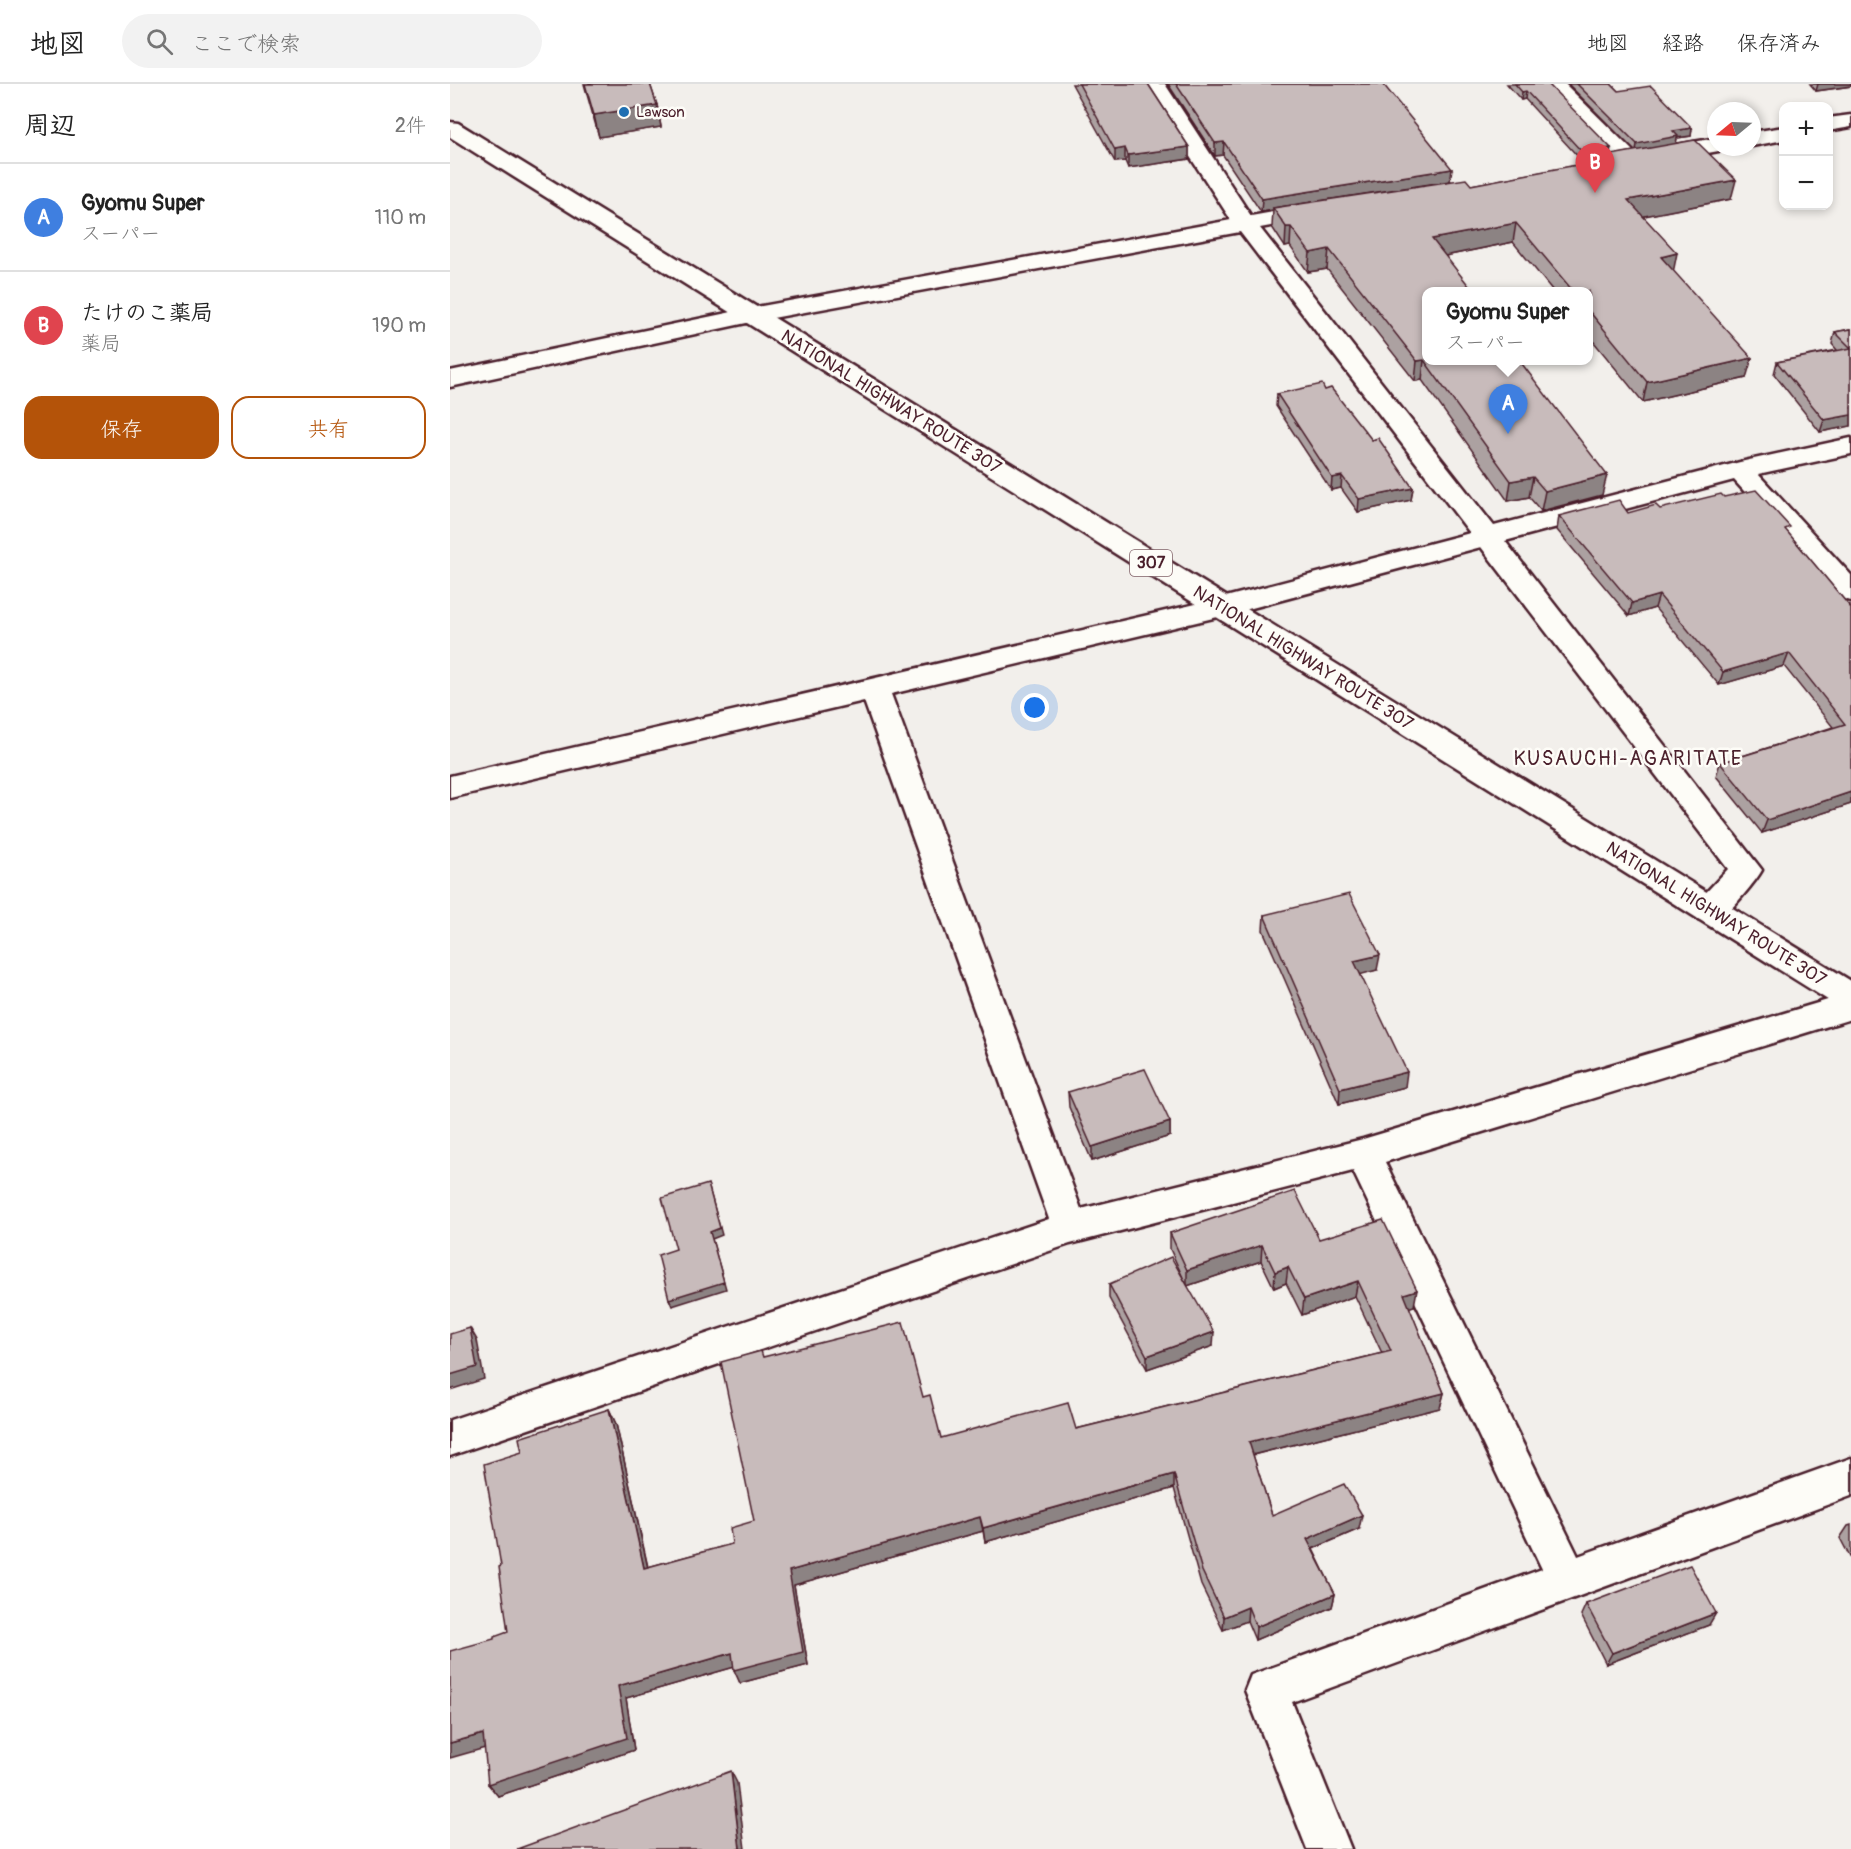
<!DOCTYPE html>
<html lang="ja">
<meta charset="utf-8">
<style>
body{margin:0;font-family:Pangolin,"Klee One",sans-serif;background:#f2f2f2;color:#222}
.controls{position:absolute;right:18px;top:18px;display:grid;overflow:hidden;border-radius:12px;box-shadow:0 3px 9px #0003}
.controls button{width:54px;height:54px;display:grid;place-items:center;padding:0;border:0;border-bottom:2px solid #e0e0e0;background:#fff;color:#222;font:30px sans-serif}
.compass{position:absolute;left:1257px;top:18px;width:54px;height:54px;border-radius:50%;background:#fff;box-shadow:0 3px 9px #0003;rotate:251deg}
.you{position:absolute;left:585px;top:624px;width:21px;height:21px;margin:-15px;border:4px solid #fff;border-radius:50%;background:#1a73e8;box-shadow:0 0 0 9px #1a73e833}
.badge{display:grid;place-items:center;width:39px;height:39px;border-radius:50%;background:#b45309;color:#fff;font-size:20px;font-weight:700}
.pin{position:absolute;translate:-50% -50px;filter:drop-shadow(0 2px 3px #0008)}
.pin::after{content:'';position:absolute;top:32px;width:21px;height:18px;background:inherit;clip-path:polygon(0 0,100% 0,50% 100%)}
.popup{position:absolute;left:972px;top:203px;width:171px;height:78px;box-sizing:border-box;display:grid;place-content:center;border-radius:12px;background:#fff;filter:drop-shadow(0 2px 4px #0005);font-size:20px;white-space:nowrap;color:#767676}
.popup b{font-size:22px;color:#222}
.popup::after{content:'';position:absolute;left:50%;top:100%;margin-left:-12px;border:12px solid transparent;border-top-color:#fff}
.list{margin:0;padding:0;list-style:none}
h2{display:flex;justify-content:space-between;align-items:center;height:78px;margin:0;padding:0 24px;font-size:26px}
h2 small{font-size:20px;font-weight:400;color:#767676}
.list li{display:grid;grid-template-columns:39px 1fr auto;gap:18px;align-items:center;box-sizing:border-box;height:108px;padding:0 24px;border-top:2px solid #e0e0e0}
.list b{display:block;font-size:22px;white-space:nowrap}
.list p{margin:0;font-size:20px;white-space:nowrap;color:#767676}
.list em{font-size:20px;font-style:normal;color:#767676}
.actions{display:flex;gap:12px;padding:18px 24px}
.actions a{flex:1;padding:14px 0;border:2px solid #b45309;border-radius:18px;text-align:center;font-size:21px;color:#b45309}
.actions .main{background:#b45309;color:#fff}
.icon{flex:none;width:33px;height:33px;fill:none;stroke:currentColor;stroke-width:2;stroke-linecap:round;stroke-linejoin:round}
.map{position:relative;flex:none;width:1401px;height:1765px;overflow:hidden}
header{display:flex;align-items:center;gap:36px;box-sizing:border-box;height:84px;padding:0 30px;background:#fff;border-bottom:2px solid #e0e0e0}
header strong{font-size:28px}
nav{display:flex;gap:33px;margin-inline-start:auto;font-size:21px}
.search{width:420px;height:54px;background:#f2f2f2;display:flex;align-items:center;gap:15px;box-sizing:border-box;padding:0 21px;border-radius:33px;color:#767676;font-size:22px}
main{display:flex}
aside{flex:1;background:#fff}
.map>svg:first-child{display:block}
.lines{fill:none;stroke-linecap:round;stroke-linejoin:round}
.minor-casing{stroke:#4a1f2b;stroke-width:5}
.trunk-casing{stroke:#4a1f2b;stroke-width:5}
.minor{fill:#fdfcf7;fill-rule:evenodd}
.trunk{fill:#fdfcf7;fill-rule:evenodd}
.wall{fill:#aca1a1;stroke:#4a1f2b;stroke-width:1.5}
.shaded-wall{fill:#8c8383;stroke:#4a1f2b;stroke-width:1.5}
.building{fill:#c8bbbb;stroke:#4a1f2b;stroke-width:1.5}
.poi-dot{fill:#1f6fb2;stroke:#fdfcf7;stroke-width:2}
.labels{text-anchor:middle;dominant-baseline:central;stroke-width:5;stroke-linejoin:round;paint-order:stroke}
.far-poi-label{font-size:15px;fill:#4a1f2b;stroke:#fdfcf7;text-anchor:start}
.shield{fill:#fdfcf7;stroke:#806168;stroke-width:1.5}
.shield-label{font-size:16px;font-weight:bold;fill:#4a1f2b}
.street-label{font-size:18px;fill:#4a1f2b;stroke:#fdfcf7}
.neighbourhood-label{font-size:20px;letter-spacing:1.5px;fill:#4a1f2b;stroke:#fdfcf7}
</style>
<header>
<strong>地図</strong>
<div class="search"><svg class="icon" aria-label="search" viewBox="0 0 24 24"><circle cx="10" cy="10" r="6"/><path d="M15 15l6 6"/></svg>ここで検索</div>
<nav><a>地図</a><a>経路</a><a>保存済み</a></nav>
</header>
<main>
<aside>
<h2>周辺<small>2件</small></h2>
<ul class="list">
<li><span class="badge" style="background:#3f7fe0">A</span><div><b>Gyomu Super</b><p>スーパー</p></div><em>110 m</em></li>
<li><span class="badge" style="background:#e0444e">B</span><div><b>たけのこ薬局</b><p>薬局</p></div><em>190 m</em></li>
</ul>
<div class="actions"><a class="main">保存</a><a>共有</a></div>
</aside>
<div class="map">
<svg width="1401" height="1765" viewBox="0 0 1401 1765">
<rect width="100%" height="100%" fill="#f2efeb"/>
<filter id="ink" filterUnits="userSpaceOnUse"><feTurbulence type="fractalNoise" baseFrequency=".0167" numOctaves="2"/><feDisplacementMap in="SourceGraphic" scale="12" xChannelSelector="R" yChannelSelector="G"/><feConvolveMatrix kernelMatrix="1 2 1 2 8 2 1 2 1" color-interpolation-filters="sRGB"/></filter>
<g filter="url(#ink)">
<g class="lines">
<defs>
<g id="minor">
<path d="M693 0H715L801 132 868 120 876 122 879 127 876 132 810 144 1044 442 1290 378 1401 354V370L1308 390 1401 491V517L1391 514 1284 396 1055 457 1312 786C1306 797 1281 827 1271 834 1263 839 1256 837 1248 835L1243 826 1248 817 1278 785 1031 463 772 532 441 610 631 1125 913 1055 1401 909V935L935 1078 1128 1472 1401 1374V1412L842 1618 901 1765H857L795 1606 801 1591 1092 1485 903 1087 620 1160 0 1372V1336L599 1135 414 617 0 714V692L772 514 1020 449 790 148 301 238 0 303V287L301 224 781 136Z"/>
<path d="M1092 0H1115L1187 71 1190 76 1187 81 1179 83 1171 81Z"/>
<path d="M1401 31V43L1378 47V34Z"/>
<path d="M1334 43V56L1302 62V48Z"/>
<path d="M1266 54V63H1276L1274 66 1209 78 1201 76 1198 71 1201 66 1209 64Z"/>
</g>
<path id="trunk" d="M0 38 8 39 1401 897V927L1389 923 0 53Z"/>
</defs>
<!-- minor casing -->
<use href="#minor" class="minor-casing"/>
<!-- trunk casing -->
<use href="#trunk" class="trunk-casing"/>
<!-- minor -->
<use href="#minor" class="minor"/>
<!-- trunk -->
<use href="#trunk" class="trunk"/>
</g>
<!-- wall -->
<g class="wall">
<path d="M134 0H200L207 21 211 43 149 53Z"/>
<path d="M622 0H698L739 63V75L678 84 675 77 665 78Z"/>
<path d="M718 0H933L1000 97 1021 101 1150 77V73L1132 77 1075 15 1071 16 1057 0H1098L1159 72 1185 67 1118 0H1161L1168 7 1242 44 1241 52 1227 54 1226 59 1281 115 1193 132 1223 187 1296 294 1193 318 1139 252V207H1103L1063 158 995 172 977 207 1152 411 1091 427 1079 413 1058 417 972 296 965 297 877 185 858 188 840 162 835 163 822 143 823 126 811 128 773 71 765 72Z"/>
<path d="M1360 0H1401V2L1366 7Z"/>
<path d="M1401 245V342L1370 348 1324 290 1327 278 1387 266 1382 260 1385 248Z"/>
<path d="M875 306 922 356 963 404 961 416 908 428 891 404 881 406 826 322 827 310Z"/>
<path d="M1210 425 1338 449 1401 524V720L1312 749 1266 692 1270 679 1383 643 1334 582 1269 601 1205 524 1179 532 1107 446 1109 432 1178 429Z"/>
<path d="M814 831 927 886 910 890 955 1003 889 1020 813 846Z"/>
<path d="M618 1008 720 1038V1052L642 1077 619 1023Z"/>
<path d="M720 1149 869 1155 964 1222 959 1223 994 1309 990 1324 803 1371 822 1431 909 1445 863 1465 885 1510 882 1523 805 1556 797 1537 773 1546 751 1501 724 1404 535 1458 533 1447 344 1501 358 1581 290 1599 284 1583 176 1614 184 1666 48 1712 44 1555 58 1548 51 1482 72 1368 159 1325 166 1340 198 1483 282 1460 304 1437 313 1273 473 1313 491 1354 626 1345 932 1269 905 1212 852 1231 836 1199 824 1204 811 1177 737 1202 763 1262 697 1285 659 1214V1200L735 1198 720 1165Z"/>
<path d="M1401 1441V1475L1390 1454 1398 1442Z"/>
<path d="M1136 1520 1259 1541 1156 1580 1131 1531Z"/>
</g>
<!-- shaded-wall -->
<g class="shaded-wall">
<path d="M1368 0H1401V2L1366 7Z"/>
<path d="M1076 7 1075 15 1071 16 1072 8Z"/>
<path d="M207 21 211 43 149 53 144 31Z"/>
<path d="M1242 44 1241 52 1227 54 1226 60 1186 68 1187 60 1223 47Z"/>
<path d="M774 58 773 71 765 72V59Z"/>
<path d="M739 63V75L678 84V71Z"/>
<path d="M675 64V77L665 78V66Z"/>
<path d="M1161 64 1159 72 1132 77 1133 69Z"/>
<path d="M1002 85 1000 97 823 124V126L811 128 812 115Z"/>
<path d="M1286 96 1281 115 1174 136 1178 116Z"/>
<path d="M1066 139 1063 158 980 175 982 155Z"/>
<path d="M836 143H841L840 162 835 163Z"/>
<path d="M879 165 877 185 858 188 860 169Z"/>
<path d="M1227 169 1223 189 1211 173Z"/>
<path d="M1302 274 1296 294 1193 318 1197 298Z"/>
<path d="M974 276 972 296 965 297 967 277Z"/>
<path d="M1401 331V342L1370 348 1374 336Z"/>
<path d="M1157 391 1152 411 1091 427 1095 407Z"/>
<path d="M892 392 891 404 881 406 882 394Z"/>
<path d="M1083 393 1079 413 1058 417 1061 397Z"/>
<path d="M963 404 961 416 908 428 909 415Z"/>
<path d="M1209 511 1205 524 1179 532 1182 519Z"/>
<path d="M1339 569 1334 582 1269 601 1273 588Z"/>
<path d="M1401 708V720L1312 749 1317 736Z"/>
<path d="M930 871 927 886 902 893 904 877Z"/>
<path d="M957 988 955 1003 889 1020 890 1005Z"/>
<path d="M720 1038V1052L642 1077V1063Z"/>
<path d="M258 1100 272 1151 262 1155 276 1205 222 1222 219 1215 260 1148Z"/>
<path d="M812 1161 811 1177 737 1202V1186Z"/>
<path d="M838 1183 836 1199 824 1204 825 1188Z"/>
<path d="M908 1197 905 1212 852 1231 854 1215Z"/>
<path d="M967 1206 964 1222 951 1226 954 1210Z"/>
<path d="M20 1244 27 1256 34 1295 0 1306V1291Z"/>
<path d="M764 1248 763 1262 697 1285V1272Z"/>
<path d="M994 1309 990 1324 798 1372 799 1358Z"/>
<path d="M159 1325 166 1340 201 1498 194 1484Z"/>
<path d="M724 1390V1404L535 1458 533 1444Z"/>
<path d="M912 1431 909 1445 855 1468 857 1455Z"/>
<path d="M530 1433 533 1447 344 1501 358 1581 290 1599 284 1586 339 1487Z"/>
<path d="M885 1510 882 1523 805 1556 806 1543Z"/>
<path d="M798 1523 797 1537 773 1546 774 1533Z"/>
<path d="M1266 1529 1259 1541 1156 1580 1162 1569Z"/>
<path d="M282 1569 288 1582 176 1614 184 1666 48 1712 38 1700 168 1602Z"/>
<path d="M33 1650 42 1662 0 1674V1659Z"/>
<path d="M281 1687 287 1699 295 1765H290Z"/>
</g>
<!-- building -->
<g class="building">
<path d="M135 0H200L207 21 144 31Z"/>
<path d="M629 0H698L739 63 678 71 675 64 665 66Z"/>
<path d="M726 0H933L1002 85 812 115 774 58 765 59Z"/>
<path d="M1065 0H1098L1161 64 1133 69 1076 7 1072 8Z"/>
<path d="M1127 0H1161L1168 7 1201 2 1242 44 1223 47 1228 52 1187 60Z"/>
<path d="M1245 56 1286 96 1178 116 1227 169 1211 173 1302 274 1197 298 1139 227V207H1123L1066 139 982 155 1023 207H977V276H1069L1157 391 1095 407 1083 393 1061 397 974 276 967 277 879 165 860 169 841 143H836L823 124 1016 95 1021 101 1153 76 1150 73Z"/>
<path d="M1401 245V331L1374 336 1327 278 1401 264 1385 248Z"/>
<path d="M872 300 875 306 881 304 922 356 928 354 963 404 909 415 892 392 882 394 827 310Z"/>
<path d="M1306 406 1340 443 1335 445 1401 524V708L1317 736 1270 679 1395 640 1339 569 1273 588 1209 511 1182 519 1109 432 1169 416 1178 429 1206 421 1210 425 1271 410 1274 413Z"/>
<path d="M899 810 930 871 904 877 957 988 890 1005 814 831Z"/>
<path d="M695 985 720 1038 642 1063 618 1008Z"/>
<path d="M258 1100 270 1144 260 1148 274 1198 219 1215 208 1171 226 1165 212 1114Z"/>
<path d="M845 1107 869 1155 933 1136 967 1206 954 1210 994 1309 799 1358 822 1431 894 1400 912 1431 857 1455 885 1510 806 1543 798 1523 774 1533 752 1487 724 1390 533 1444 530 1433 339 1487 353 1568 284 1586 282 1569 168 1602 177 1654 38 1700 33 1650 0 1659V1567L44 1555V1553L58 1548 49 1483 51 1482 34 1380 72 1368 69 1354 159 1325 194 1484 282 1460 280 1444 304 1437 271 1278 311 1267 313 1273 453 1238 473 1313 480 1311 491 1354 618 1319 626 1345 941 1267 908 1197 854 1215 838 1183 825 1188 812 1161 737 1186 720 1149Z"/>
<path d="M721 1173 764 1248 697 1272 659 1200Z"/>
<path d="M20 1244 27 1283 0 1291V1250Z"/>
<path d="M1240 1481 1266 1529 1162 1569 1136 1520Z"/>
<path d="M281 1687 290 1765H67Z"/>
</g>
</g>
<!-- markers -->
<circle class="poi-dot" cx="174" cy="28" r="6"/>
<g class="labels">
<!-- far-poi labels -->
<g class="far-poi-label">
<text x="186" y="28">Lawson</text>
</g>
<!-- shield labels -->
<rect class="shield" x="680" y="466" width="42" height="26" rx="4.5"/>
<g class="shield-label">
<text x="701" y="479">307</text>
</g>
<!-- street labels -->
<g class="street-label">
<text transform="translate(441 318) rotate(32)">NATIONAL HIGHWAY ROUTE 307</text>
<text transform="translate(853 574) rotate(32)">NATIONAL HIGHWAY ROUTE 307</text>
<text transform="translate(1266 830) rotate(32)">NATIONAL HIGHWAY ROUTE 307</text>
</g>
<!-- neighbourhood labels -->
<g class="neighbourhood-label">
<text x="1178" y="674">KUSAUCHI-AGARITATE</text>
</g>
</g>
</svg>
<div class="controls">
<button>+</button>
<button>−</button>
</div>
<svg class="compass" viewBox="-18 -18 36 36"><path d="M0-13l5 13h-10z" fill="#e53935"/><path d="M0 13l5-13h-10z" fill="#767676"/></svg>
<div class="you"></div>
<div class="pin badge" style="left:1058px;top:350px;background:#3f7fe0">A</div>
<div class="popup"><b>Gyomu Super</b>スーパー</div>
<div class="pin badge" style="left:1145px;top:109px;background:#e0444e">B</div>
</div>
</main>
